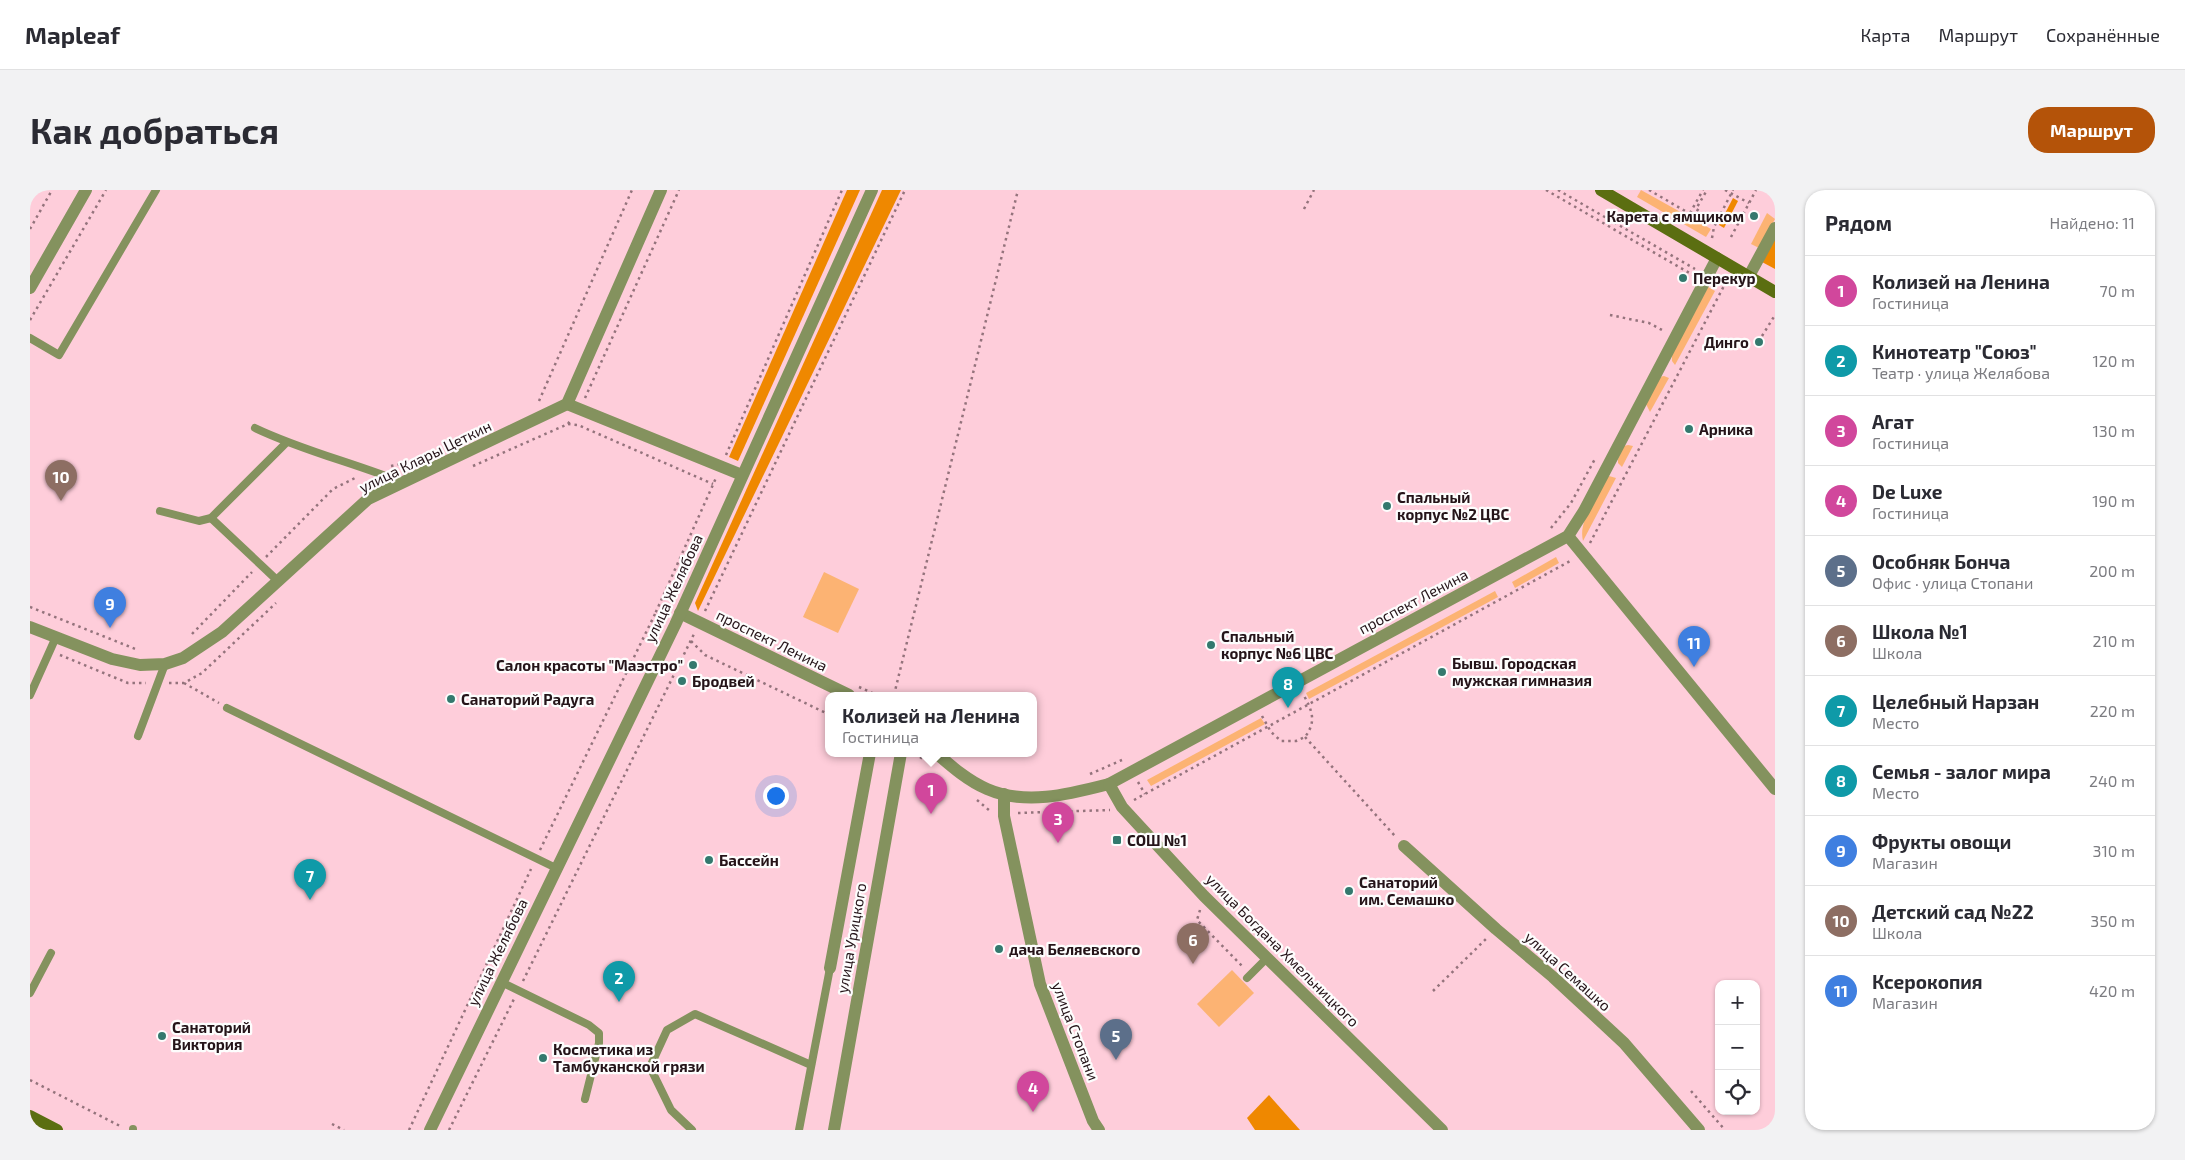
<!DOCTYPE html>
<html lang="ru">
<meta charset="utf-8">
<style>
body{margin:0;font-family:"Exo 2",sans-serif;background:#f2f2f3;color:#2b2b33}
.controls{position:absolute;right:15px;bottom:15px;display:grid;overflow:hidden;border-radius:10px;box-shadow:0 1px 4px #0004}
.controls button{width:45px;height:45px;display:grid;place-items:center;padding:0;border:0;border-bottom:1px solid #e1e1e2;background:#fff;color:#2b2b33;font:25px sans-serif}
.you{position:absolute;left:745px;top:605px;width:18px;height:18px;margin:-12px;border:4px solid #fff;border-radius:50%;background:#1a73e8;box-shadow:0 0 0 8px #1a73e833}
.badge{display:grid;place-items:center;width:32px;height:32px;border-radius:50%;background:#b45309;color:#fff;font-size:16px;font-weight:700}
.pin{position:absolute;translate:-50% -41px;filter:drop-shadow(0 1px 2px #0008)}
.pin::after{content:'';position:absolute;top:26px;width:18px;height:15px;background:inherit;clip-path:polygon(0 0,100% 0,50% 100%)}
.popup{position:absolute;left:795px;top:502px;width:212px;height:65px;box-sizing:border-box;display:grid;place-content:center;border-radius:10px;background:#fff;filter:drop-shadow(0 1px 4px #0005);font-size:16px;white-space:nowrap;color:#7c7c81}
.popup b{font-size:19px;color:#2b2b33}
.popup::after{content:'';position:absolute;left:50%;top:100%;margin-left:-10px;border:10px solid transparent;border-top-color:#fff}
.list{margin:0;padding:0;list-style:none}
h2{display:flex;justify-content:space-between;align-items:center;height:65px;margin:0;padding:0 20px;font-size:21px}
h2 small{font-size:16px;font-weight:400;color:#7c7c81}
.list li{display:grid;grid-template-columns:32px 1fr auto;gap:15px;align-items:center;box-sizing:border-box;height:70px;padding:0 20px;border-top:1px solid #e1e1e2}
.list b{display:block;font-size:19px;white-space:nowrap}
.list p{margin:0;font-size:16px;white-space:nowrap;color:#7c7c81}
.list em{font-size:16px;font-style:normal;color:#7c7c81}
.icon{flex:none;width:28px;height:28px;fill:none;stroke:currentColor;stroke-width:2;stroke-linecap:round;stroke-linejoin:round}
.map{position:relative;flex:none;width:1745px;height:940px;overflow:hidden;border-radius:20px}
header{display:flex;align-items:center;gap:30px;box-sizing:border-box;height:70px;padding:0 25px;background:#fff;border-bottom:1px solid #e1e1e2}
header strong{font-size:24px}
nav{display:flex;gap:28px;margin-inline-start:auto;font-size:18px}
.intro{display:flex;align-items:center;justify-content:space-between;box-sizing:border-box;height:120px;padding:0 30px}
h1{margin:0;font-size:35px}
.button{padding:12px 22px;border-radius:20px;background:#b45309;color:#fff;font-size:18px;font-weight:700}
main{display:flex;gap:30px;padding:0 30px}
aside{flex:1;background:#fff;border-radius:20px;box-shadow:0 1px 4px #0004}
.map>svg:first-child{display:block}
.green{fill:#fcb373}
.forest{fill:#ef8800}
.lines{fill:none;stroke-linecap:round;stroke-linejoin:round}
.path{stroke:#94737c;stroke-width:2.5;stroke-dasharray:2.5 4;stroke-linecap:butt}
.lane{stroke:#84925e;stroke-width:8}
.street{stroke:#84925e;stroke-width:12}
.secondary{stroke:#5b6e11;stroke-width:12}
.poi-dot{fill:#34796e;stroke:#fdfdfd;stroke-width:2}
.labels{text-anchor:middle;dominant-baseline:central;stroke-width:4.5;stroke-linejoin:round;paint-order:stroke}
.poi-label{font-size:15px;font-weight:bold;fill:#251419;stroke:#fdfdfd;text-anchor:start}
.street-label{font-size:15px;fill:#251419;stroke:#fdfdfd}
</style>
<header>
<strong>Mapleaf</strong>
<nav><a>Карта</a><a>Маршрут</a><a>Сохранённые</a></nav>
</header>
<div class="intro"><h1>Как добраться</h1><a class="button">Маршрут</a></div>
<main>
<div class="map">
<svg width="1745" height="940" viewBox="0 0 1745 940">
<rect width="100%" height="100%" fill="#fecdda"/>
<!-- green -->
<g class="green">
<path d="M1611 0 1681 39 1676 47 1607 7Z"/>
<path d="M1737 23 1745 29 1729 58 1721 54Z"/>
<path d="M1678 97 1685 101 1645 175 1642 171V165Z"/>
<path d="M1634 186 1639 188 1620 222 1616 214 1630 187Z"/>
<path d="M1598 255 1603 256 1592 277 1588 273V269L1594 256Z"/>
<path d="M1579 286 1586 288 1553 351C1548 331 1566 309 1575 291Z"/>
<path d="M1526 367 1529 373 1485 398 1482 392Z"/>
<path d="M794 382 829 399 808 443 773 427Z"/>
<path d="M1465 401 1468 407 1279 509 1276 503Z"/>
<path d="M1231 528 1235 534 1121 596 1117 590Z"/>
<path d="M1202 780 1224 803 1189 837 1167 814Z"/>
</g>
<!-- forest -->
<g class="forest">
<path d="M817 0H830L708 271 699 267Z"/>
<path d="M852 0H871L668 421 665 413Z"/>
<path d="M1703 8 1708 11 1694 38 1689 35Z"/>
<path d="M1745 48V79L1732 72Z"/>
<path d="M1239 905 1270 940H1225L1217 928Z"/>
</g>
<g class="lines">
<!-- path -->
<g class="path">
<path d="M1516 0 1663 85"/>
<path d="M1528 0 1665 79"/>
<path d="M1619 0 1669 29"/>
<path d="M1695 0 1719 13"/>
<path d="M1274 19 1284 0"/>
<path d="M1660 23 1673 0"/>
<path d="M1671 30 1674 24 1666 19 1677 0"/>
<path d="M0 39 22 0"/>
<path d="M1701 47 1726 0"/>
<path d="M1682 48 1684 37 1703 0"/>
<path d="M1580 125 1619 133 1632 140"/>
<path d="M0 130 76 0"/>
<path d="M1732 146 1745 125"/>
<path d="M555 208 649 0"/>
<path d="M509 211 602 0"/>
<path d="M538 234 548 235 683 294"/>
<path d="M696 265 812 0"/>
<path d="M361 276 384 271"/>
<path d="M443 276 538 234 541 229"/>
<path d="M1521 338 1541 313 1566 267"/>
<path d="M1560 353 1697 90"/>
<path d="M236 367 303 299 327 287"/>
<path d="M0 417 108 460"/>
<path d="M675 421 875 0"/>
<path d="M635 429 625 424 686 288"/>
<path d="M162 444 222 382"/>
<path d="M661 451 675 465 798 524"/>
<path d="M30 465 98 493H116"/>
<path d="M139 493H154L172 483 246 413"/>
<path d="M154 493 189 513"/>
<path d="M829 497 847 505"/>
<path d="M864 505 988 0"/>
<path d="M1232 526 1241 542 1251 551H1266L1275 547C1287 531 1282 520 1273 504"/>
<path d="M1275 547 1365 646"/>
<path d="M885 563 895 571"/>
<path d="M1060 584 1092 570"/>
<path d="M1108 592 1115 604"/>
<path d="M947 610 960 621"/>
<path d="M1104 610 1542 370"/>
<path d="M988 623 1080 620"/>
<path d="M510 660 625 424"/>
<path d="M1170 720 1167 730 1214 778"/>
<path d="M493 791 664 444"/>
<path d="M1403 801 1457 748"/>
<path d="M0 890 92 937"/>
<path d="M1661 901 1695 940"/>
<path d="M302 934 314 940"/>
<path d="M379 940 501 679"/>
<path d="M419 940 484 809"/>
</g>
<!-- lane -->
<g class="lane">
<path d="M0 148 29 165 126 0"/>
<path d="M225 238C273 261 325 273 374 293"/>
<path d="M130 321 169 331 181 328 256 253"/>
<path d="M181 328 249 392"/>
<path d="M0 505 26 447"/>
<path d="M197 518 526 678"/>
<path d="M108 546 135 474"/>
<path d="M1217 788 1237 768"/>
<path d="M471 792 559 835 569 843V853L555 909"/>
<path d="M0 803 21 763"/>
<path d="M103 940V939"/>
<path d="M662 940 641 920 620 877 637 840 665 824 781 875"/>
<path d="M769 940 800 778"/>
</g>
<!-- street -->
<g class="street">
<path d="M1719 86 1745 38"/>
<path d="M0 98 56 0"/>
<path d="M537 214 712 285"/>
<path d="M1538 346 1745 599"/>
<path d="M650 423 819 505"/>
<path d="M0 437 82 469 110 475 135 474 153 468 192 442 338 309 537 214 631 0"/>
<path d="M906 563C921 576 938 591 957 599 996 616 1040 604 1079 594L1538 346 1554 321 1687 68"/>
<path d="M1079 594 1092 617 1174 706 1412 940"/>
<path d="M974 604V626L1010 794 1063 931 1069 940"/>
<path d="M1374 656 1466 739 1523 787 1594 853 1669 940"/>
<path d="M800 778 840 563"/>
<path d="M400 940 645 435 842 0"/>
<path d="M804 940 871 563"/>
</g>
<!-- secondary -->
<g class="secondary">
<path d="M1571 0 1745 102"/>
<path d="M0 926 27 940"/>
</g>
</g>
<!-- markers -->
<g class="poi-dot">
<circle cx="1724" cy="26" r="5"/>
<circle cx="1653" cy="88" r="5"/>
<circle cx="1729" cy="152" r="5"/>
<circle cx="1659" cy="239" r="5"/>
<circle cx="1357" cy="316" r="5"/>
<circle cx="1181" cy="455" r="5"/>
<circle cx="663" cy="475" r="5"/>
<circle cx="1412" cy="482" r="5"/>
<circle cx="652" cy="491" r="5"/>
<circle cx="421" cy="509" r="5"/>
<rect x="1082" y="645" width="10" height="10" rx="2.5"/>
<circle cx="679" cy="670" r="5"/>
<circle cx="1319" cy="701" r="5"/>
<circle cx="969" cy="759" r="5"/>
<circle cx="132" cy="846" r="5"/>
<circle cx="513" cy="868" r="5"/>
</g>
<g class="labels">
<!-- poi labels -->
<g class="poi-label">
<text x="1714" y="26" text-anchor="end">Карета с ямщиком</text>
<text x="1663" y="88">Перекур</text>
<text x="1719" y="152" text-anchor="end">Динго</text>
<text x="1669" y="239">Арника</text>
<text x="1367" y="307">Спальный<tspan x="1367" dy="17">корпус №2 ЦВС</tspan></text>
<text x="1191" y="446">Спальный<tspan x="1191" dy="17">корпус №6 ЦВС</tspan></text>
<text x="1422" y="473">Бывш. Городская<tspan x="1422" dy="17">мужская гимназия</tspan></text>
<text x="653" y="475" text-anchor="end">Салон красоты "Маэстро"</text>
<text x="662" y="491">Бродвей</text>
<text x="431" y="509">Cанаторий Радуга</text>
<text x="1097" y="650">СОШ №1</text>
<text x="689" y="670">Бассейн</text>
<text x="1329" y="692">Санаторий<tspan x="1329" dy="17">им. Семашко</tspan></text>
<text x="979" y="759">дача Беляевского</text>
<text x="142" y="837">Санаторий<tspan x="142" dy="17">Виктория</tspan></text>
<text x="523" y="859">Косметика из<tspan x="523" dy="17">Тамбуканской грязи</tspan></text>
</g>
<!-- street labels -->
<g class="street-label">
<text transform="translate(395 266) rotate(-26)">улица Клары Цеткин</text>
<text transform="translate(643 398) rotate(-65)">улица Желябова</text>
<text transform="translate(1383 411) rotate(-28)">проспект Ленина</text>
<text transform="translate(742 450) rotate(26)">проспект Ленина</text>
<text transform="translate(821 748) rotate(-80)">улица Урицкого</text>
<text transform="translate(1253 760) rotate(45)">улица Богдана Хмельницкого</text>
<text transform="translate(467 762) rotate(-64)">улица Желябова</text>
<text transform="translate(1538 781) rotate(42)">улица Семашко</text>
<text transform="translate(1046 841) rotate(69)">улица Стопани</text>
</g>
</g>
</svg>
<div class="controls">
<button>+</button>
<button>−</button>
<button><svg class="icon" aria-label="locate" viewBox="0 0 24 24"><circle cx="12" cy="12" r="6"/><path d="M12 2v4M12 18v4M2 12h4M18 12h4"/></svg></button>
</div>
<div class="you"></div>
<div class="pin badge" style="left:901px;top:624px;background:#d1479c">1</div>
<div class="popup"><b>Колизей на Ленина</b>Гостиница</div>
<div class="pin badge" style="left:589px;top:812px;background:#0f9aa8">2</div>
<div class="pin badge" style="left:1028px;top:653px;background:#d1479c">3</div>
<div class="pin badge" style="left:1003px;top:922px;background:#d1479c">4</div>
<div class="pin badge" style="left:1086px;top:870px;background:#5c6f8a">5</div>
<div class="pin badge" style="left:1163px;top:774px;background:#8d6e63">6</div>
<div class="pin badge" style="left:280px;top:710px;background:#0f9aa8">7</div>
<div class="pin badge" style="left:1258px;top:518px;background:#0f9aa8">8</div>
<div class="pin badge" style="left:80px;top:438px;background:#3f7fe0">9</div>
<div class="pin badge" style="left:31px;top:311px;background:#8d6e63">10</div>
<div class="pin badge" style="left:1664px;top:477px;background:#3f7fe0">11</div>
</div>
<aside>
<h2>Рядом<small>Найдено: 11</small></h2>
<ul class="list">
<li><span class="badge" style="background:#d1479c">1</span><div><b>Колизей на Ленина</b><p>Гостиница</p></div><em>70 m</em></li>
<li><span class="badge" style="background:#0f9aa8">2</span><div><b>Кинотеатр &quot;Союз&quot;</b><p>Театр · улица Желябова</p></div><em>120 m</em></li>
<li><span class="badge" style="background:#d1479c">3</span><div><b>Агат</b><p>Гостиница</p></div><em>130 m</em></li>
<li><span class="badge" style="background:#d1479c">4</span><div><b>De Luxe</b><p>Гостиница</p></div><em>190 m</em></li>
<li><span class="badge" style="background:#5c6f8a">5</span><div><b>Особняк Бонча</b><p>Офис · улица Стопани</p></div><em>200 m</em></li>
<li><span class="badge" style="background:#8d6e63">6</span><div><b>Школа №1</b><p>Школа</p></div><em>210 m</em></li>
<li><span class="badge" style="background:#0f9aa8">7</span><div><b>Целебный Нарзан</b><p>Место</p></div><em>220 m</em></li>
<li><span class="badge" style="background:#0f9aa8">8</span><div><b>Семья - залог мира</b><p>Место</p></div><em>240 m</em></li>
<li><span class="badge" style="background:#3f7fe0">9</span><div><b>Фрукты овощи</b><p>Магазин</p></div><em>310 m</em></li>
<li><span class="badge" style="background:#8d6e63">10</span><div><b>Детский сад №22</b><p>Школа</p></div><em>350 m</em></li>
<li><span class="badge" style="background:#3f7fe0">11</span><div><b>Ксерокопия</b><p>Магазин</p></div><em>420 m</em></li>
</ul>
</aside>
</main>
